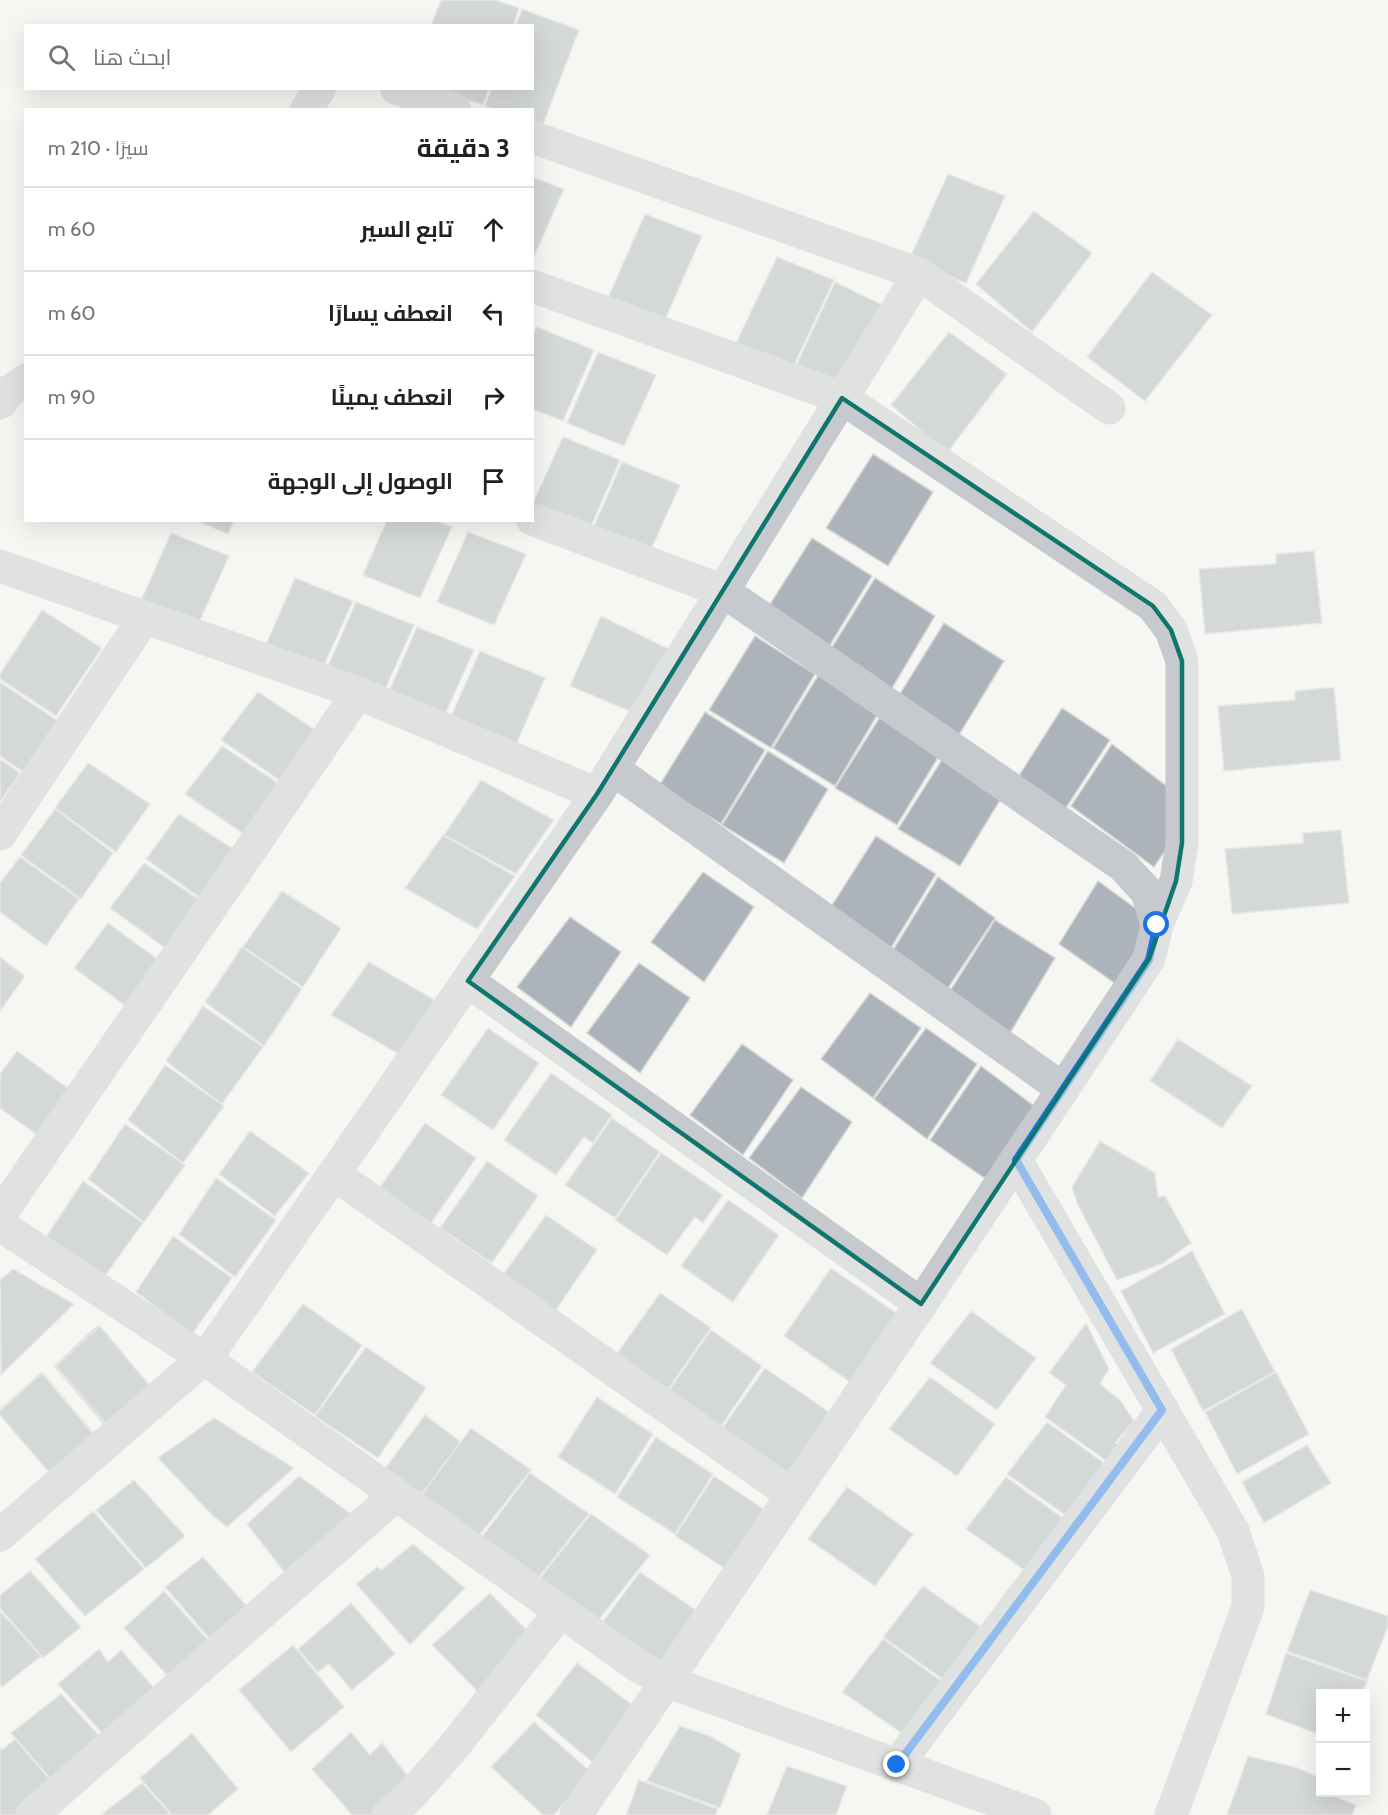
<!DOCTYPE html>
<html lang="ar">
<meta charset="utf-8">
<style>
body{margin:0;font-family:Cabin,Cairo,sans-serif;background:#f2f2f2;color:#202124;direction:rtl}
.controls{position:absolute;right:18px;bottom:18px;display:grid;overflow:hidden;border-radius:0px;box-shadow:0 6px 24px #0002}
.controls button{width:54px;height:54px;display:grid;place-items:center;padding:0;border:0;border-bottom:2px solid #e0e0e0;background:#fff;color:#202124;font:30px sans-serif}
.stop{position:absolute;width:18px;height:18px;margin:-14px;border:4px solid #1a73e8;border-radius:50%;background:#fff}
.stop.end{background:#1a73e8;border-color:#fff;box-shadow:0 2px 6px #0008}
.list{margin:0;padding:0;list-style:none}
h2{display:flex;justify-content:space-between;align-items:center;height:78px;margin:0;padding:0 24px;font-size:26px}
h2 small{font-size:20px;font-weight:400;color:#757577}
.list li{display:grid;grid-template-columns:39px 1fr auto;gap:18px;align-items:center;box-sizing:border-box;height:84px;padding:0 24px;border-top:2px solid #e0e0e0}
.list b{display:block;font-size:22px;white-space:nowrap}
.list em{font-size:20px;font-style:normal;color:#757577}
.icon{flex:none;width:33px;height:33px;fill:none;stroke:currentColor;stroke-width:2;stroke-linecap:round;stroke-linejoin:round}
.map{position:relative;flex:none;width:1388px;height:1815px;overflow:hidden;direction:ltr}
.search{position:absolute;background:#fff;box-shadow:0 6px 24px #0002;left:24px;top:24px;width:510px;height:66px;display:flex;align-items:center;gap:15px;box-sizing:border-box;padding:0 21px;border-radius:0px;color:#757577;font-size:22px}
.panel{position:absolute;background:#fff;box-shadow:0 6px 24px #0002;left:24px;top:108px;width:510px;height:414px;border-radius:0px;direction:rtl}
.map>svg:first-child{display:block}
.building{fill:#adb3ba;stroke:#d7d8d5;stroke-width:1.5}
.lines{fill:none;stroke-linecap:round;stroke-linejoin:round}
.minor{stroke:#c6c9cd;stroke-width:33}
.route{stroke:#1a73e8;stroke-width:8}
.marked{fill:none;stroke:#0f766e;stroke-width:4.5;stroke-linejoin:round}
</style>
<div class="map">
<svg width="1388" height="1815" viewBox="0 0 1388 1815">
<rect width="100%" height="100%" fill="#f6f6f3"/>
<!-- building -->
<g class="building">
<path d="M441 0H495L519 8 513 26H431Z"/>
<path d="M522 9 579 30 542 127 532 123V110H494L485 106 491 88H532V26H516Z"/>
<path d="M433 88H489L483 105Z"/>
<path d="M948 174 1005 196 966 283 909 260Z"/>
<path d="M532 177 564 189 532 261Z"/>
<path d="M1034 211 1092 253 1032 332 976 284Z"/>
<path d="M645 214 702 236 663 324 607 300Z"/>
<path d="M777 257 834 280 793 367 736 343Z"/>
<path d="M1152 272 1212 315 1145 401 1087 357Z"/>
<path d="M835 282 893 310 846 387 797 364Z"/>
<path d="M537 327 594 350 563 421 532 409V336Z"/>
<path d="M949 332 1007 374 947 453 891 405Z"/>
<path d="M598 352 656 375 624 446 567 423Z"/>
<path d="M563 437 620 460 589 531 532 505Z"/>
<path d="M873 454 933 492 888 566 826 528Z"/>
<path d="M622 462 680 485 648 556 591 533Z"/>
<path d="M196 520H234L228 534Z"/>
<path d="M387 520H434L452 527 420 598 363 575Z"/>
<path d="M468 532 526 554 494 625 437 602Z"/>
<path d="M171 533 229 556 197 627 140 603Z"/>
<path d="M812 538 872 576 827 650 765 612Z"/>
<path d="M1314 551 1322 623 1205 634 1199 569 1276 564V554Z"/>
<path d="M295 578 353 601 321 672 264 649Z"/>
<path d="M875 578 935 616 891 690 829 652Z"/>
<path d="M356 602 414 625 382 696 325 673Z"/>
<path d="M42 610 102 648 56 716 0 679V674Z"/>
<path d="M601 616 677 653 634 713 570 686Z"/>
<path d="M944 623 1004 661 959 735 898 697Z"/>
<path d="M417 627 474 650 442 721 386 698Z"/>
<path d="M755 636 815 674 771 748 709 710Z"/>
<path d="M480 651 545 678 514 749 449 721Z"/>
<path d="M819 674 879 712 835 786 773 748Z"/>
<path d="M0 682 58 721 23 772 0 756Z"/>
<path d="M1334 687 1341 760 1224 771 1218 706 1295 700V691Z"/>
<path d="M258 692 320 733 285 784 221 740Z"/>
<path d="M1062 708 1110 740 1064 811 1015 782Z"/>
<path d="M705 712 765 750 721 824 659 786Z"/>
<path d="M882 714 942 751 897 825 835 788Z"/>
<path d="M1112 744 1174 792 1176 835 1154 867 1071 806Z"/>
<path d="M222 746 284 787 250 838 185 794Z"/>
<path d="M768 751 828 789 784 863 722 825Z"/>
<path d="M945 755 1005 792 960 866 898 829Z"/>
<path d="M0 759 20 773 0 802Z"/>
<path d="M88 763 150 804 116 852 55 808Z"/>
<path d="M481 780 554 820 516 874 444 835Z"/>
<path d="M55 809 113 853 81 899 21 855Z"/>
<path d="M179 814 241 854 207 903 146 859Z"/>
<path d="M1341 830 1349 903 1232 914 1225 849 1303 843V833Z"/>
<path d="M443 835 515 876 477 929 405 888Z"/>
<path d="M876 836 936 874 891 948 829 910Z"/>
<path d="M20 857 79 899 46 946 0 912V883Z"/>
<path d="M144 863 206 904 171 952 110 908Z"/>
<path d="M703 872 754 907 704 982 651 942Z"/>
<path d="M938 877 995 918 946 991 893 950Z"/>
<path d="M1098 881 1146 916 1126 991 1059 944Z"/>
<path d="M282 891 341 928 303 987 243 947Z"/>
<path d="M570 917 621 952 571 1027 517 987Z"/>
<path d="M995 920 1055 958 1007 1038 948 994Z"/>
<path d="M108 923 167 966 134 1012 74 968Z"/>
<path d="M242 947 302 989 264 1046 205 1002Z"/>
<path d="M0 957 25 976 0 1011Z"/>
<path d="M369 962 440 1003 402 1056 331 1015Z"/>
<path d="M639 963 690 998 640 1073 587 1033Z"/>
<path d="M870 993 921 1028 873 1098 821 1059Z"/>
<path d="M203 1006 263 1047 222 1104 166 1061Z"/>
<path d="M488 1028 539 1063 493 1130 441 1095Z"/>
<path d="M926 1028 977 1064 927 1139 874 1099Z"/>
<path d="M1178 1039 1252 1086 1222 1128 1150 1081Z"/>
<path d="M742 1044 793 1080 743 1155 690 1115Z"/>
<path d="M17 1051 76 1094 44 1140 0 1108V1074Z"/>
<path d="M165 1065 224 1106 183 1163 128 1120Z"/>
<path d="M981 1066 1042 1112 993 1184 930 1140Z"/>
<path d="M551 1073 612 1115 593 1143 584 1137 556 1175 504 1140Z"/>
<path d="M801 1087 852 1122 802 1198 749 1158Z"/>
<path d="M612 1118 660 1152 615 1218 565 1185Z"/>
<path d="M425 1123 476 1158 430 1225 378 1190Z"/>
<path d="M125 1124 185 1165 144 1222 88 1179Z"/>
<path d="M250 1131 309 1173 275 1216 219 1174Z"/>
<path d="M1100 1141 1155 1173 1158 1197 1165 1196 1191 1243 1162 1264 1117 1280 1078 1205 1072 1187Z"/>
<path d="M661 1153 723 1195 703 1223 695 1217 667 1255 615 1220Z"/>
<path d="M487 1161 538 1196 492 1263 440 1228Z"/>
<path d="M216 1178 276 1220 235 1277 179 1234Z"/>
<path d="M83 1181 143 1223 102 1280 46 1237Z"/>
<path d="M728 1200 779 1235 733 1302 681 1266Z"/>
<path d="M546 1215 597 1250 551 1317 498 1282Z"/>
<path d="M173 1236 232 1278 192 1334 136 1292Z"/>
<path d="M1192 1251 1225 1314 1153 1353 1121 1291Z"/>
<path d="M831 1268 906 1320 859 1388 784 1336Z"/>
<path d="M13 1269 74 1304 1 1375 0 1280Z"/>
<path d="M660 1293 711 1328 663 1396 613 1359Z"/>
<path d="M303 1304 362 1345 315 1415 252 1372Z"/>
<path d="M1242 1309 1275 1372 1203 1411 1171 1349Z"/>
<path d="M971 1311 1036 1358 997 1410 930 1363Z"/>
<path d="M1086 1323 1109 1369 1100 1384 1120 1400 1134 1421 1115 1443 1122 1447 1111 1464 1045 1417 1066 1385 1049 1373Z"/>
<path d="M97 1326 152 1392 107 1428 54 1366Z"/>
<path d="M100 1326 155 1392 110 1428 56 1366Z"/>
<path d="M711 1330 762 1366 717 1432 664 1397Z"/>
<path d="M366 1347 426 1388 378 1458 315 1416Z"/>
<path d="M765 1368 839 1419 792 1487 718 1434Z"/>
<path d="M42 1372 97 1437 51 1473 0 1413V1409Z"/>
<path d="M1276 1372 1309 1434 1237 1474 1205 1412Z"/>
<path d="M42 1373 97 1439 51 1475 0 1415V1411Z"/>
<path d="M930 1377 995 1424 957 1476 889 1429Z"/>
<path d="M597 1397 653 1434 615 1494 558 1457Z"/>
<path d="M425 1415 461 1442 420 1497 383 1471Z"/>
<path d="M214 1418 294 1468 227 1527 213 1516 158 1458Z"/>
<path d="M1047 1422 1112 1469 1074 1521 1007 1474Z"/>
<path d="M471 1428 531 1470 478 1537 420 1497Z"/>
<path d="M656 1437 713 1474 675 1534 617 1497Z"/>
<path d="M1307 1445 1331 1483 1264 1523 1242 1482Z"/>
<path d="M530 1473 589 1514 536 1581 479 1541Z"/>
<path d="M299 1476 358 1519 292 1582 247 1524Z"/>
<path d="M714 1476 771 1514 733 1574 675 1536Z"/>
<path d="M1006 1477 1071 1524 1033 1576 966 1529Z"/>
<path d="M134 1480 185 1536 146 1568 96 1510Z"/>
<path d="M847 1487 913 1534 875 1586 808 1539Z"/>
<path d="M93 1511 144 1569 85 1616 35 1559Z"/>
<path d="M591 1514 650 1555 597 1622 537 1582Z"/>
<path d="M413 1544 465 1588 410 1645 356 1584 377 1567 381 1570Z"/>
<path d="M203 1557 254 1614 215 1645 165 1587Z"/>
<path d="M30 1571 81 1627 43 1658 0 1608V1595Z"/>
<path d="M640 1572 703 1615 665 1671 601 1624Z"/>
<path d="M923 1586 988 1632 950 1684 883 1637Z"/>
<path d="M1310 1590 1388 1616V1626L1367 1680 1287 1651Z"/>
<path d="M164 1591 215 1648 174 1683 124 1628Z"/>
<path d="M490 1593 533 1636 478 1692 432 1645Z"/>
<path d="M351 1603 395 1654 352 1690 329 1664 318 1672 298 1649Z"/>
<path d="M0 1611 41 1656 2 1687 0 1685Z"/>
<path d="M883 1639 948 1686 909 1738 842 1692Z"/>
<path d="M293 1645 344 1707 291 1752 239 1690Z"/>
<path d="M99 1649 108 1662 121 1650 160 1695 109 1741 58 1684Z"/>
<path d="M1286 1653 1367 1681 1362 1694H1320V1735L1266 1714Z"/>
<path d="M577 1663 635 1707 597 1766 536 1715Z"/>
<path d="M61 1694 105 1742 56 1785 11 1733Z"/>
<path d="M534 1722 591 1772 554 1815H543L491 1767Z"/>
<path d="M680 1726 710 1736 741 1754 720 1808 647 1781Z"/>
<path d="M351 1732 370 1755 382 1743 413 1783 379 1815H352L312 1769Z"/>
<path d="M192 1733 238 1789 208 1815H172L140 1778Z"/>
<path d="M15 1739 54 1784 19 1815H0V1747L2 1750Z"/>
<path d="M1248 1756 1298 1768 1320 1778V1792H1332L1331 1795 1356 1805 1352 1815H1227Z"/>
<path d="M787 1766 847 1786 836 1815H767Z"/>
<path d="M639 1780 718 1809 715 1815H626Z"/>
<path d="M142 1783 171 1815H101Z"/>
</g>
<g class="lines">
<!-- minor -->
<g class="minor">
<path d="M396 88 455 110"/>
<path d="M306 110 320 88"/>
<path d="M532 137 919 274 1109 408"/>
<path d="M532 286 842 398 1153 606 1171 630 1182 661V843L1176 881 1157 925"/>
<path d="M0 403 9 391 26 380"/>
<path d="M532 519 723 591 1123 866 1147 892 1157 925 1149 959 921 1304 576 1815"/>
<path d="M0 566 358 693 597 794"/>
<path d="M613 769 1063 1089"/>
<path d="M0 834 145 617"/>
<path d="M468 981 921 1304"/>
<path d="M1016 1160 1233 1531 1248 1576V1607L1171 1815"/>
<path d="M334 1174 792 1495"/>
<path d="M0 1215 358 693"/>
<path d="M0 1225 203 1358 638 1666 666 1681 1035 1815"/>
<path d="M0 1535 195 1366 213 1348 597 794 919 274"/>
<path d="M897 1765 1163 1410"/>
<path d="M32 1815 396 1495"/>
<path d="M388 1815 410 1796 451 1750 561 1611"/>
</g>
</g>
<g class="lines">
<!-- route -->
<path class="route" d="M897 1765 1162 1410 1016 1160 1149 960 1157 925"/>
</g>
<!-- marked area -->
<path d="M0 0H1388V1815H0ZM842 398 1153 606 1171 630 1182 661V843L1176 881 1149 959 921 1304 468 981 597 794Z" fill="#f6f6f3" fill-opacity=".55" fill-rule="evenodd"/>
<path class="marked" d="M842 398 1153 606 1171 630 1182 661V843L1176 881 1149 959 921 1304 468 981 597 794Z"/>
</svg>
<div class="controls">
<button>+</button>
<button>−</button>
</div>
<div class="stop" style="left:1157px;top:925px"></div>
<div class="stop end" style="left:897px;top:1765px"></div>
<div class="search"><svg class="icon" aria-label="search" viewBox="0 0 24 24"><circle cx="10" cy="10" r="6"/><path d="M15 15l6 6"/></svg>ابحث هنا</div>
<section class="panel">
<h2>3 دقيقة<small>سيرًا · 210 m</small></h2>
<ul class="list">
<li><svg class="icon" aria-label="ahead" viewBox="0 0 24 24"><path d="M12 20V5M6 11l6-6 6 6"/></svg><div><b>تابع السير</b></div><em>60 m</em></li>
<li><svg class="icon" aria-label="left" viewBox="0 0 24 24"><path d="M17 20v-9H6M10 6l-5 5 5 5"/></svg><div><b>انعطف يسارًا</b></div><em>60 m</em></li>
<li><svg class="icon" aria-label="right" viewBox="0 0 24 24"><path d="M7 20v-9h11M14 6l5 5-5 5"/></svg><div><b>انعطف يمينًا</b></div><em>90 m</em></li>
<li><svg class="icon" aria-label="arrive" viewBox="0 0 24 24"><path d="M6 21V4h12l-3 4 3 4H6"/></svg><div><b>الوصول إلى الوجهة</b></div></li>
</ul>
</section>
</div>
